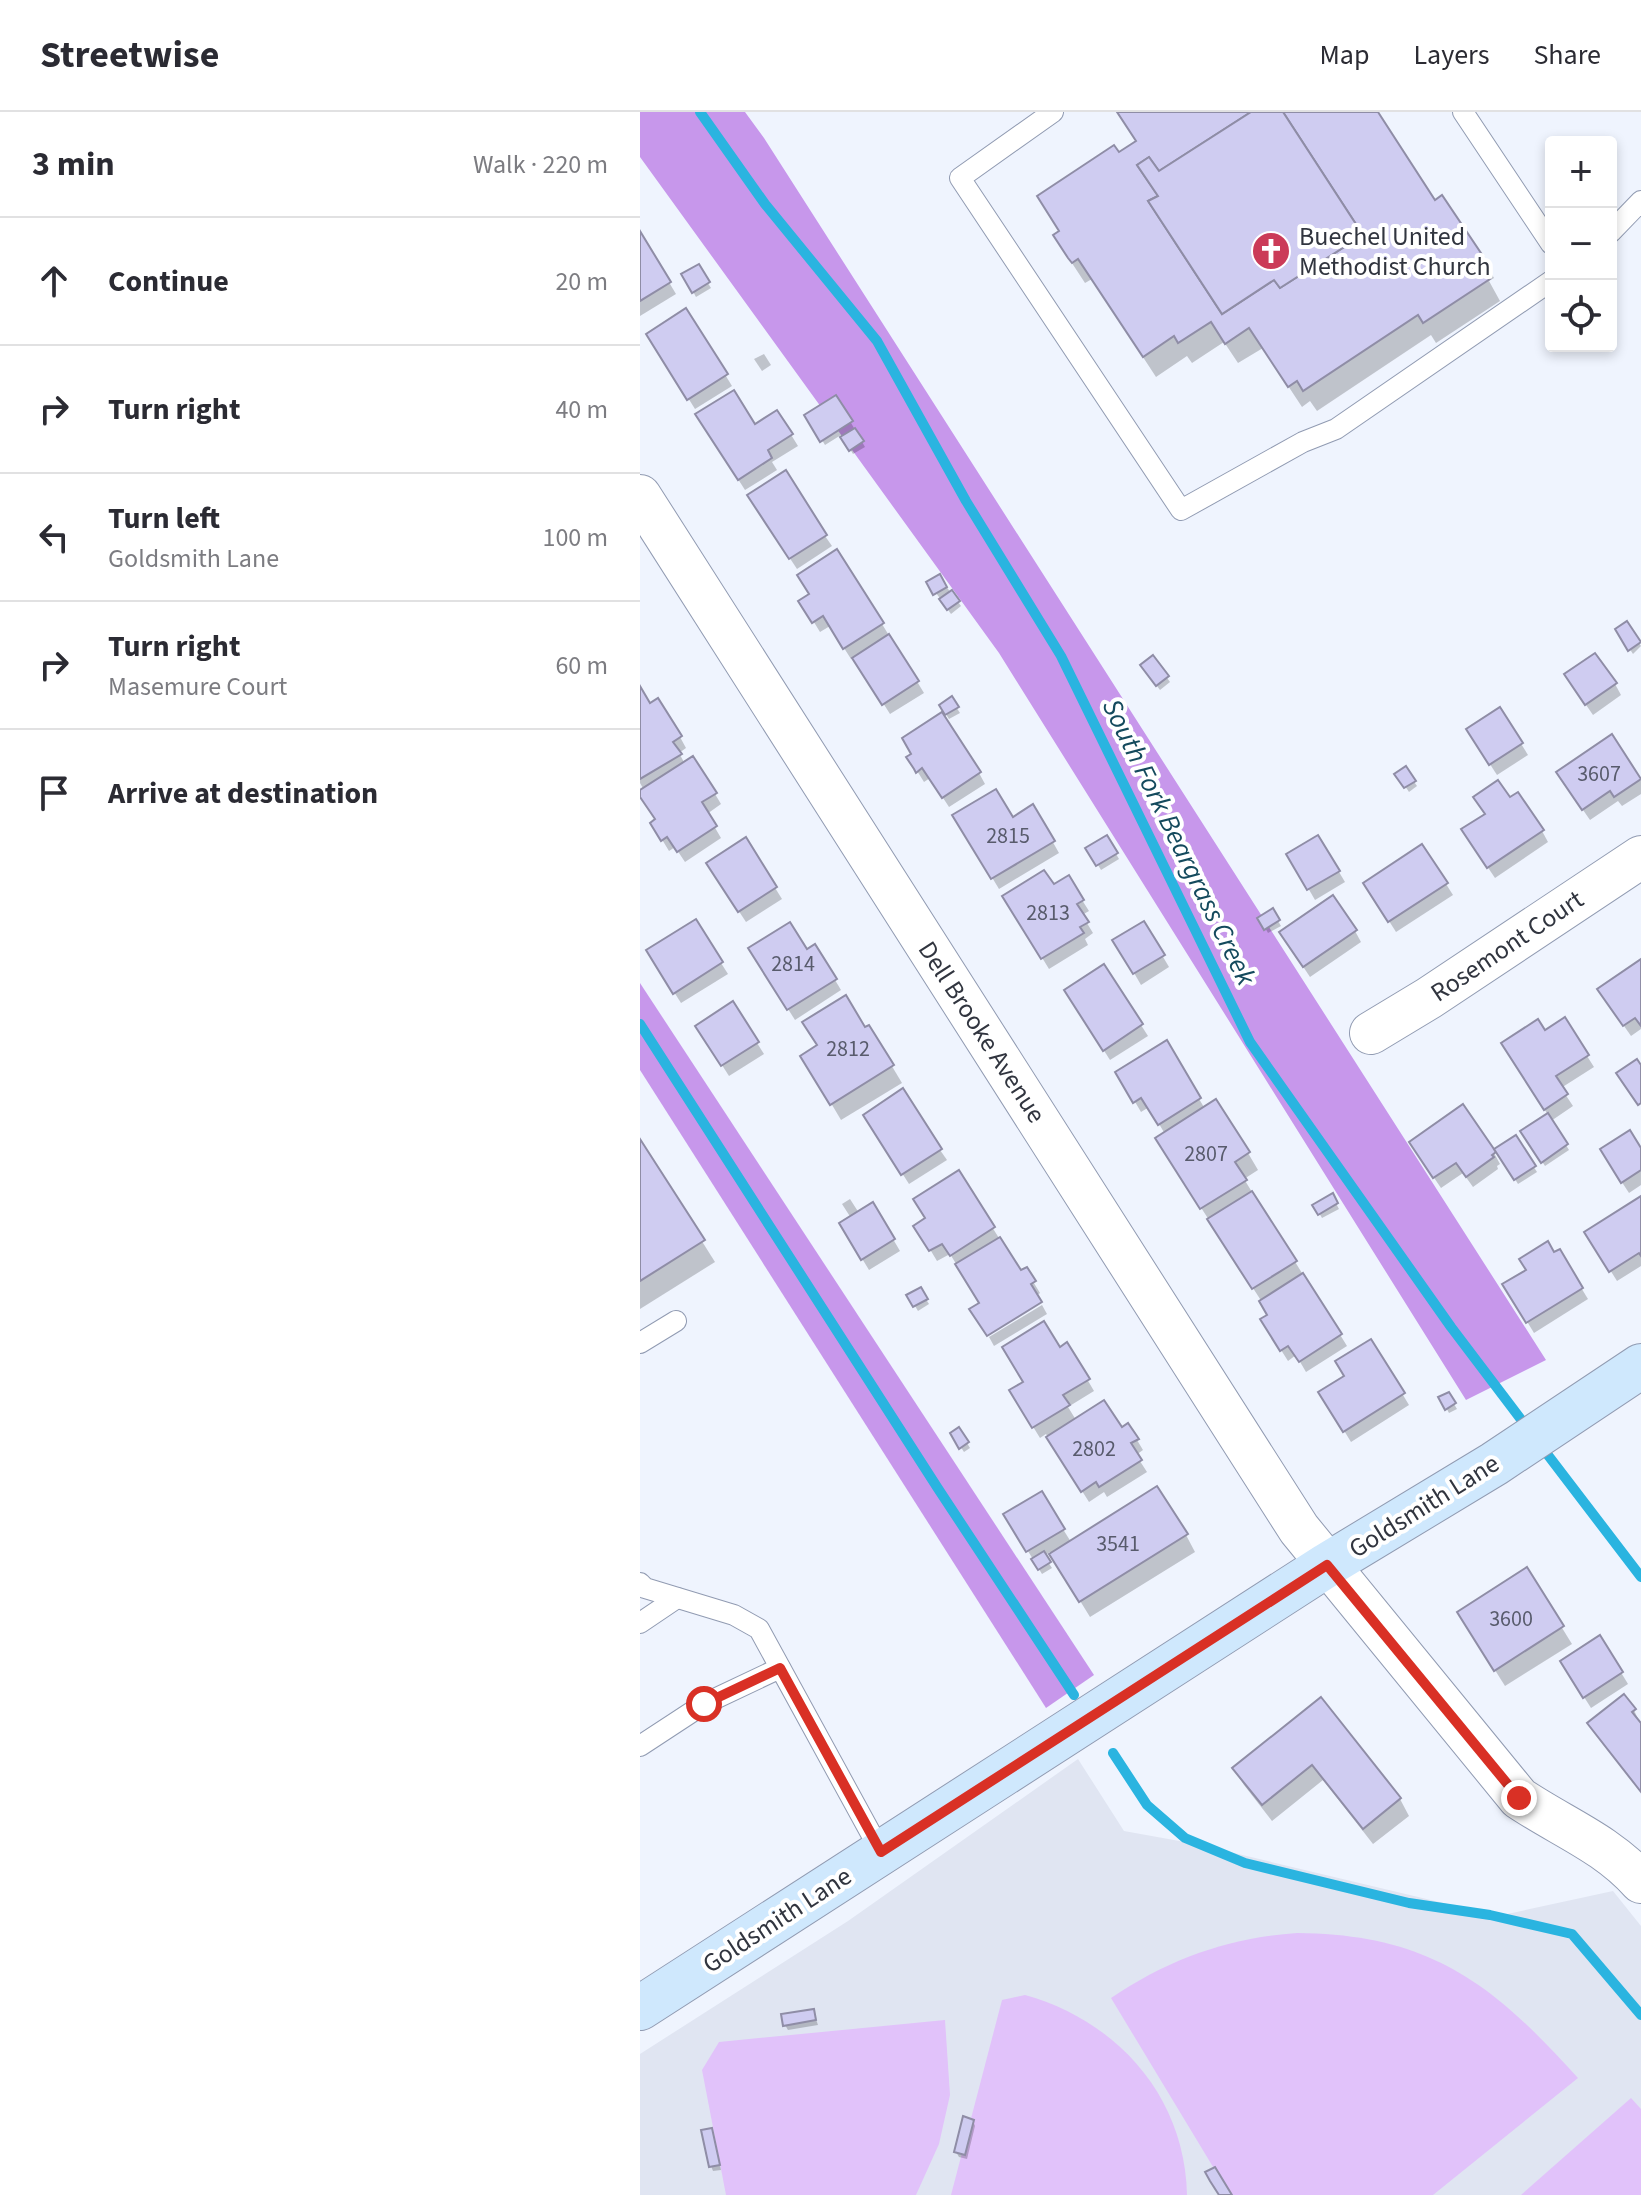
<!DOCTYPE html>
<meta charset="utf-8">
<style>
body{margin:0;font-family:"Source Sans 3",sans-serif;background:#f7f7f7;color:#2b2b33}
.controls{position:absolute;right:24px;top:24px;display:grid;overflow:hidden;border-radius:8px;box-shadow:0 4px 12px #0003}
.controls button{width:72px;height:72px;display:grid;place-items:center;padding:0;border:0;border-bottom:2px solid #e1e1e2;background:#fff;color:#2b2b33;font:40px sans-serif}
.stop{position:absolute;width:24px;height:24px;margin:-18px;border:6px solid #d93025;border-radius:50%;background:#fff}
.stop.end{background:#d93025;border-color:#fff;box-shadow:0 2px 8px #0008}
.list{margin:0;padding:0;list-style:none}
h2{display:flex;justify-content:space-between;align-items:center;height:104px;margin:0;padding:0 32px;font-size:34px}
h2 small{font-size:26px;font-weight:400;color:#7c7c81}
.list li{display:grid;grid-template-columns:52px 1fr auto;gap:24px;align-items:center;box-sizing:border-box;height:128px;padding:0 32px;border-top:2px solid #e1e1e2}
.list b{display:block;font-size:30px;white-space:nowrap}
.list p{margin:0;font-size:26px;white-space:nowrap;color:#7c7c81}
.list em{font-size:26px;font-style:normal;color:#7c7c81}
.icon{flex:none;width:44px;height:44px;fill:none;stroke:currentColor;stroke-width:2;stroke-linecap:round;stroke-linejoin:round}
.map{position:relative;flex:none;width:1001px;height:2083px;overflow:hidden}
header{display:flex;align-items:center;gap:48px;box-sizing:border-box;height:112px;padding:0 40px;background:#fff;border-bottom:2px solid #e1e1e2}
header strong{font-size:38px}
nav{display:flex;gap:44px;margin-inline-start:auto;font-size:28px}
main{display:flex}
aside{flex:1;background:#fff}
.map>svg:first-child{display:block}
.built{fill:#e0e5f2}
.green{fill:#e1c2fa}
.forest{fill:#c797eb}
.shadow{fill:#0003}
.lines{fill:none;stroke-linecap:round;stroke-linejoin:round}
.stream{stroke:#2ab4e0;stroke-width:10}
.building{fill:#cfccf1;stroke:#8f8da6;stroke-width:2}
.lane-casing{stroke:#919bb2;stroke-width:22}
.street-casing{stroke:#919bb2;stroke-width:44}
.secondary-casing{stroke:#919bb2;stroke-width:46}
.lane{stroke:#fff;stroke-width:20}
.street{stroke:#fff;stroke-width:42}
.secondary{stroke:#cfe8fd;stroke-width:44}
.route{stroke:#d93025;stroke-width:10}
.labels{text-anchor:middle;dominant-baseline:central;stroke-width:8;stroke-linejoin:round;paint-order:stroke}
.number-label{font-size:22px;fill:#585b6c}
.poi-label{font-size:26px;fill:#31353f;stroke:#fff;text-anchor:start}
.street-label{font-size:26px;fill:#31353f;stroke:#fff}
.water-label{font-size:28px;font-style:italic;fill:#144a5d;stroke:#fff}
</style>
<header>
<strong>Streetwise</strong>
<nav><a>Map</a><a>Layers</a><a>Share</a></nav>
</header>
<main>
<aside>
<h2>3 min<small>Walk · 220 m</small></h2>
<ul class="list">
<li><svg class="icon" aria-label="ahead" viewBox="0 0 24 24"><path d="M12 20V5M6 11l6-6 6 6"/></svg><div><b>Continue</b></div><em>20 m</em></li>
<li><svg class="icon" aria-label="right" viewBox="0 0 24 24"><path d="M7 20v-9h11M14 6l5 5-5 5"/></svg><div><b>Turn right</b></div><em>40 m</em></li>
<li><svg class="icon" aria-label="left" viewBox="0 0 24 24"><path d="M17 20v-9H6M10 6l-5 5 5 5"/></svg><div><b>Turn left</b><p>Goldsmith Lane</p></div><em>100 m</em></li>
<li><svg class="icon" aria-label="right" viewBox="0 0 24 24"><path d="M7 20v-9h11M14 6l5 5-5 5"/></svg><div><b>Turn right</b><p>Masemure Court</p></div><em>60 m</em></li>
<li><svg class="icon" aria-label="arrive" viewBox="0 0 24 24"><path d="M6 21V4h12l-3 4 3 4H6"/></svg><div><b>Arrive at destination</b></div></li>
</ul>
</aside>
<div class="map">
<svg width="1001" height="2083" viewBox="0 0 1001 2083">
<rect width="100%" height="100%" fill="#eff4fe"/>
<!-- built -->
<path class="built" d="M438 1647 484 1719 556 1732 858 1804 973 1779 1001 1814V2083H0V1942L208 1809Z"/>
<!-- green -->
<g class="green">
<path d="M657 1821C790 1822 853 1872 938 1966L793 2083H590L471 1886C529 1847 588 1826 657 1821Z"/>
<path d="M385 1883C478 1909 545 1985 547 2083H311L362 1888Z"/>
<path d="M305 1908 310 1983 299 2032 276 2083H86L62 1958 79 1930Z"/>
<path d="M991 1986 1001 1997V2083H881Z"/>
</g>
<!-- forest -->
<g class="forest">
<path d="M0 0H105L124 26 906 1248 826 1288 359 541 0 45Z"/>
<path d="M0 871 454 1563 406 1596 0 958Z"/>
</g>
<!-- shadow -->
<g class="shadow">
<path d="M479 0H735L795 90 802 86 842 145 854 166 849 169 860 189 796 231 791 223 677 299 670 289 662 295 623 236 598 251 584 230 552 251 547 244 516 265 452 167 445 171 428 145 478 43 498 31Z"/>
<path d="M0 122 36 182 0 204Z"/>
<path d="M58 155 71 176 56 185 44 163Z"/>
<path d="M46 199 92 274 55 297 15 233Z"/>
<path d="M124 242 131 253 122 259 114 247Z"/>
<path d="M196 285 225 335 213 342 201 323 185 333 167 303Z"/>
<path d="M137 300 158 334 132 350 137 358 105 378 64 314 115 315Z"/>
<path d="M116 395 185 424 192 434 157 457Z"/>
<path d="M299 465 321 494 311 502 289 471Z"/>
<path d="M161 489 242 512 284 581 250 602 214 545 211 547 190 514 180 520Z"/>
<path d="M986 512 1001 534 993 542 977 518Z"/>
<path d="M513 546 530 570 520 578 506 559Z"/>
<path d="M975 572 981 583 953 603 933 574Z"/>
<path d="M0 578 10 594 40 625 46 636 39 641 45 652 75 682 81 692 67 702 81 726 45 750 35 735 29 739 12 711 17 708 0 681 4 678 0 671Z"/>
<path d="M311 587 320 601 309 607 301 594Z"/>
<path d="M860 598 888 643 857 663 835 629Z"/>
<path d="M972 625 1001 669V682L982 694 978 689 950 708 925 672Z"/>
<path d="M269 646 339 661 345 672 309 695 290 666 284 670Z"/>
<path d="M765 657 777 674 769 680 757 662Z"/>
<path d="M870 688 902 719 908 730 855 766 830 729Z"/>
<path d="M393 695 419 741 359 777 315 704 372 707Z"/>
<path d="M466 725 479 747 461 758 448 736Z"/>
<path d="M678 725 705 770 675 788 649 743Z"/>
<path d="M105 728 142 787 106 810 75 763Z"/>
<path d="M428 766 449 799 442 803 453 821 445 827 448 833 409 857 365 785 413 775Z"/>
<path d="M806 772 813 783 756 820 732 782Z"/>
<path d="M632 799 641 814 628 821 620 807Z"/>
<path d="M503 811 529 855 501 873 475 828Z"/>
<path d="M715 819 721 830 670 865 648 832Z"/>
<path d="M8 839 81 851 88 862 41 891Z"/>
<path d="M167 840 195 868 201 878 155 908 117 848Z"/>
<path d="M1001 849V917L991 924 966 888Z"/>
<path d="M464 855 508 924 470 948 433 890Z"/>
<path d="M229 916 262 971 201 1008 163 944Z"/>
<path d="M904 920 947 944 954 955 921 976 933 994 911 1009 929 1038 905 1054 883 1020 908 1003 870 943Z"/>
<path d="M64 925 117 931 124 942 89 964Z"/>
<path d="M526 931 565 997 575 990 608 1041 618 1058 604 1067 707 1234 666 1260 656 1243 648 1249 629 1219V1203L622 1190 527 1043 525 1022 509 995 501 1000 478 961Z"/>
<path d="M232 1014 300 1038 307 1048 269 1072Z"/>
<path d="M875 1026 897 1060 878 1072 857 1038Z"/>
<path d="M0 1031 75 1150 0 1197Z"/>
<path d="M1001 1040V1073L989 1081 968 1049Z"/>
<path d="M854 1041 860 1052 857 1054 858 1057 833 1075 823 1061 801 1076 778 1042Z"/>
<path d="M318 1061 381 1161 386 1158 400 1181 396 1184 341 1192 310 1142 297 1149 276 1114 288 1107Z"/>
<path d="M692 1084 699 1097 682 1106 675 1094Z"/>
<path d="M210 1087 219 1101 233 1093 260 1139 229 1158 201 1112 211 1106 202 1092Z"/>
<path d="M1001 1089V1154L977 1169 947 1121Z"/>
<path d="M919 1140 948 1187 894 1221 865 1173Z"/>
<path d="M280 1178 289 1192 278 1199 269 1184Z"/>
<path d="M402 1193 407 1202 354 1234 349 1225Z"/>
<path d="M731 1230 769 1293 711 1330 681 1281 706 1265Z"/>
<path d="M427 1233 454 1279 428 1295 436 1308 481 1317 488 1313 503 1338 496 1343 507 1360 467 1385 464 1380 449 1390 406 1322 400 1326 371 1279 385 1270Z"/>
<path d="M808 1282 817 1297 809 1301 801 1286Z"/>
<path d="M319 1318 330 1336 324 1340 312 1322Z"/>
<path d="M401 1382 431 1430 546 1423 555 1440 450 1505 410 1440 404 1444 412 1456 402 1462 366 1403Z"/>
<path d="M886 1458 932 1532 865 1574 829 1517Z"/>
<path d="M960 1526 988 1572 951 1596 922 1550Z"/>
<path d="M681 1588 760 1687 769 1704 733 1732 683 1668 632 1709 604 1673 594 1657Z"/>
<path d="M994 1598 1001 1614V1680L949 1612Z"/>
<path d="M173 1899 178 1913 148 1918 145 1913Z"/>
<path d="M333 2009 335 2014 327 2047 319 2045 316 2040Z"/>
<path d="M73 2023 81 2058 73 2059 71 2054Z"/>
</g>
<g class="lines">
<!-- stream -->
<g class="stream">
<path d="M60 0 125 92 237 229 326 389 421 544 610 930 811 1215 889 1318"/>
<path d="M0 912 297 1375 434 1583"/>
<path d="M901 1334 1001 1465"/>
<path d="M473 1641 507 1693 545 1726 605 1751 769 1791 850 1803 932 1822 1001 1903"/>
</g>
</g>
<!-- building -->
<g class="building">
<path d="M477 0H611L519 59 509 45 497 53 518 84 508 89 582 202 634 168 640 176 723 123 643 0H738L795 88 802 83 843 144 837 148 850 167 783 211 778 203 663 279 657 269 648 275 609 216 585 232 571 210 538 231 534 224 503 245 438 147 432 151 428 146 413 123 419 119 397 84 474 33 479 40 496 29Z"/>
<path d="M611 0H643L723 123 640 176 634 168 582 202 508 89 518 84 497 53 509 45 519 59Z"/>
<path d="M0 119 31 170 0 189Z"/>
<path d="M59 152 70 170 52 181 41 162Z"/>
<path d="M46 196 88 262 47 288 6 222Z"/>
<path d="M94 278 115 312 137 298 153 322 128 338 132 346 98 368 55 302Z"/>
<path d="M196 283 213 309 180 330 164 303Z"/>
<path d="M215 316 224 329 209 339 200 325Z"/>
<path d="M146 358 187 423 149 447 107 383Z"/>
<path d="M197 437 244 511 203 537 183 504 172 511 158 489 169 482 157 463Z"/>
<path d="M300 462 307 475 293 483 286 470Z"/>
<path d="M312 478 320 489 307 498 299 487Z"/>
<path d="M987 509 1001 530 988 539 975 517Z"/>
<path d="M249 522 279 569 242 593 212 546Z"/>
<path d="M955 541 977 571 945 593 924 562Z"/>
<path d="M513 543 529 564 516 574 500 553Z"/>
<path d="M0 574 10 591 18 586 42 624 33 630 42 642 0 667Z"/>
<path d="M312 584 319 595 305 603 299 593Z"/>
<path d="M860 595 883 631 849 653 826 617Z"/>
<path d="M302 600 341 660 302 686 282 656 276 661 274 657 266 645 271 642 262 626Z"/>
<path d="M972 622 1001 667 974 685 970 679 942 698 916 660Z"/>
<path d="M53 644 77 681 62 690 77 714 37 740 27 725 21 729 10 711 15 707 0 685V678Z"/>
<path d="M766 654 776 669 764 676 754 662Z"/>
<path d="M858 668 870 685 878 680 904 718 847 756 821 717 845 702 833 685Z"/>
<path d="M356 677 373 705 393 692 415 729 351 767 312 703Z"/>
<path d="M467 723 478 741 456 754 445 736Z"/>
<path d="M678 723 700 759 667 778 646 742Z"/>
<path d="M106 725 137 775 98 800 66 751Z"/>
<path d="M782 732 808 771 748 810 723 771Z"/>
<path d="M404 758 414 772 429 763 444 788 437 792 449 810 440 815 444 821 401 847 362 784Z"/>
<path d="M693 783 717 818 663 855 639 820Z"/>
<path d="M633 796 640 808 624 818 617 806Z"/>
<path d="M56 807 83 850 33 882 6 838Z"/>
<path d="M504 809 525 843 493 862 472 828Z"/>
<path d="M150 810 167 837 175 832 197 867 147 898 108 836Z"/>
<path d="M1001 847V914L995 906 983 914 957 877Z"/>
<path d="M464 852 503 912 463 939 424 878Z"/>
<path d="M206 883 225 915 229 913 254 953 190 993 160 944 177 933 162 910Z"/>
<path d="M93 889 119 930 81 954 55 914Z"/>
<path d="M925 905 949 943 916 964 928 982 904 998 861 931 898 907 905 918Z"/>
<path d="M527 928 561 986 518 1013 501 986 493 991 475 960Z"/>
<path d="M997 947 1001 953V991L998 993 976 961Z"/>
<path d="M263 976 302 1037 261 1063 223 1003Z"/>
<path d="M576 987 610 1040 595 1050 607 1068 560 1097 515 1026Z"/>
<path d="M823 992 856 1040 852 1043 854 1045 826 1065 816 1051 793 1066 769 1030Z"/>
<path d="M908 1001 928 1032 901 1051 880 1019Z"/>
<path d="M990 1018 1001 1036V1058L981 1071 960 1037Z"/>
<path d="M876 1023 896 1054 874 1068 854 1037Z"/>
<path d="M0 1027 65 1128 0 1169Z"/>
<path d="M319 1058 355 1115 310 1144 302 1132 289 1139 273 1114 285 1106 273 1087Z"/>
<path d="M612 1079 657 1149 612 1177 567 1107Z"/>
<path d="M693 1081 698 1091 678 1103 672 1093Z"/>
<path d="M1001 1084V1144L999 1141 969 1160 944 1120Z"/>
<path d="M233 1090 255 1127 221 1148 199 1111Z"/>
<path d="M360 1125 381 1158 387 1155 396 1169 391 1172 402 1190 347 1224 329 1197 339 1191 315 1152Z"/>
<path d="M908 1129 914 1140 920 1137 943 1176 886 1211 862 1172 886 1158 879 1147Z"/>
<path d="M663 1161 702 1222 659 1250 648 1234 640 1239 620 1207 627 1203 619 1189Z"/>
<path d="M281 1175 288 1187 273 1195 266 1183Z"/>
<path d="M404 1209 420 1235 427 1230 450 1267 423 1283 430 1293 392 1316 369 1278 383 1270 362 1235Z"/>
<path d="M731 1227 765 1281 703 1320 678 1280 704 1264 695 1249Z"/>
<path d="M809 1280 816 1291 805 1298 798 1285Z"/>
<path d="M464 1288 482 1315 488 1311 499 1327 491 1331 502 1348 459 1375 456 1370 441 1380 406 1325Z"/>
<path d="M319 1315 329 1330 319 1337 310 1321Z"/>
<path d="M517 1374 548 1422 439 1490 409 1442Z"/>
<path d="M402 1379 425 1417 386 1440 363 1402Z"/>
<path d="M404 1439 411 1450 398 1458 391 1447Z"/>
<path d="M887 1455 924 1514 854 1559 817 1500Z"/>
<path d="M960 1523 983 1560 943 1586 920 1549Z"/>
<path d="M984 1582 996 1597 992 1600 1001 1611V1680L947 1611Z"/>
<path d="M681 1585 761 1686 723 1717 672 1653 622 1693 592 1656Z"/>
<path d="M174 1897 176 1908 143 1914 141 1902Z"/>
<path d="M323 2004 334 2008 325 2043 314 2040Z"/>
<path d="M72 2016 80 2053 69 2055 61 2018Z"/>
<path d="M575 2055 592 2083H579L570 2069 565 2060Z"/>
</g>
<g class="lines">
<defs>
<g id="lane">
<path d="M413 0 320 66 541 398 663 330 696 317 911 169"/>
<path d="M823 0 911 132"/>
<path d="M971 120 1001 89"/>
<path d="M0 1231 36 1209"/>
<path d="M0 1471 5 1476 94 1503 119 1517 241 1740"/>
<path d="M0 1511 37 1486"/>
<path d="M0 1634 64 1592 140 1556"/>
</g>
<g id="street">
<path d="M0 384 659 1417 879 1686C922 1715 966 1731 1001 1770"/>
<path d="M731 921 789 886 1001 745"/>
</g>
<path id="secondary" d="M0 1896 687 1453 854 1352 1001 1254"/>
</defs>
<!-- lane casing -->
<use href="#lane" class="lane-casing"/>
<!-- street casing -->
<use href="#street" class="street-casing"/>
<!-- secondary casing -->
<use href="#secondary" class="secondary-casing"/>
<!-- lane -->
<use href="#lane" class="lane"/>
<!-- street -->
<use href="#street" class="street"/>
<!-- secondary -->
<use href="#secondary" class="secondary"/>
</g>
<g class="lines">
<!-- route -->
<path class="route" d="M64 1592 140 1556 241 1740 687 1453 879 1686"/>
</g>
<!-- icons -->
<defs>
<symbol id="church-disc" viewBox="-11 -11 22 22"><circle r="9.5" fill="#cb3b58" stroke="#fff"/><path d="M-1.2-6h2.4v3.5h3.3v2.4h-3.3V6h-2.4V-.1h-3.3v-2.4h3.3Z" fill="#fff"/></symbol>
</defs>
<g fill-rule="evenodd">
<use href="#church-disc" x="609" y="117" width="44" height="44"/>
</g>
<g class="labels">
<!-- number labels -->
<g class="number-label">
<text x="959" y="662">3607</text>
<text x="368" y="724">2815</text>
<text x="408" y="801">2813</text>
<text x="153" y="852">2814</text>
<text x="208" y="937">2812</text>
<text x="566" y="1042">2807</text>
<text x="454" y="1337">2802</text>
<text x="478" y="1432">3541</text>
<text x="871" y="1507">3600</text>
</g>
<!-- poi labels -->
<g class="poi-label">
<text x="659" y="124">Buechel United<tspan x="659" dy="30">Methodist Church</tspan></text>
</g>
<!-- street labels -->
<g class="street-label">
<text transform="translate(867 834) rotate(-34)">Rosemont Court</text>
<text transform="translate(342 920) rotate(57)">Dell Brooke Avenue</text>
<text transform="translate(784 1394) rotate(-32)">Goldsmith Lane</text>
<text transform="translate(137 1808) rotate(-33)">Goldsmith Lane</text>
</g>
<!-- water labels -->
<g class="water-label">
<text transform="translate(539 730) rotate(64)">South Fork Beargrass Creek</text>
</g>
</g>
</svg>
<div class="controls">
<button>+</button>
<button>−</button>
<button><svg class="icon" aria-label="locate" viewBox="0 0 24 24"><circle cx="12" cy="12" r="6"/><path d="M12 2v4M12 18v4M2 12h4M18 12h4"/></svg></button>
</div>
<div class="stop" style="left:64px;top:1592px"></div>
<div class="stop end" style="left:879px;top:1686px"></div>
</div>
</main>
